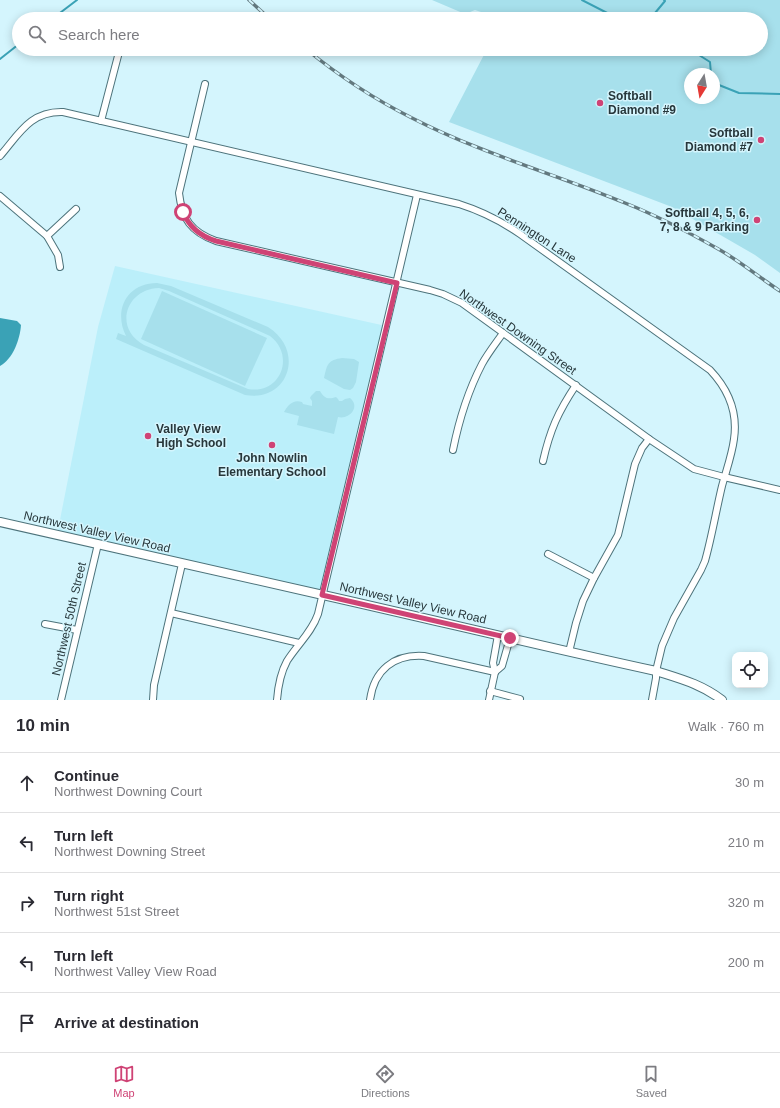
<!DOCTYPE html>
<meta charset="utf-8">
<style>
body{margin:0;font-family:Helvetica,sans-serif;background:#f7f7f7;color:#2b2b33}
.controls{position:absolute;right:12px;bottom:12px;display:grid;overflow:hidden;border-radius:8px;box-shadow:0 2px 10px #0003}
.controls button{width:36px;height:36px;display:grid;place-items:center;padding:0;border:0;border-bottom:1px solid #e1e1e2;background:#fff;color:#2b2b33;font:20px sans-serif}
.compass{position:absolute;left:684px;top:68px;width:36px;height:36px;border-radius:50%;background:#fff;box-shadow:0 2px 10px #0003;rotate:191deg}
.stop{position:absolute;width:12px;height:12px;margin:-9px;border:3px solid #cf4375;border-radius:50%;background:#fff}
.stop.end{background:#cf4375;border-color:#fff;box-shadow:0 1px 4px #0008}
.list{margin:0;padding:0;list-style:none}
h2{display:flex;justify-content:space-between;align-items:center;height:52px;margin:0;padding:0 16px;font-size:17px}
h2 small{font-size:13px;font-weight:400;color:#7c7c81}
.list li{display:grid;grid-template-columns:26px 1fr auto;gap:12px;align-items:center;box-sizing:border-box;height:60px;padding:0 16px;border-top:1px solid #e1e1e2}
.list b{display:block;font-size:15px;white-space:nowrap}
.list p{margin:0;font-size:13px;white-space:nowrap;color:#7c7c81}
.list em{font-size:13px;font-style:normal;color:#7c7c81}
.icon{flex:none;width:22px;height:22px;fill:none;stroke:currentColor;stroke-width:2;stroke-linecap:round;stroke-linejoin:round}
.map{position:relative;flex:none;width:780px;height:700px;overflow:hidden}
.search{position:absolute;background:#fff;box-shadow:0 2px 10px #0003;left:12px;right:12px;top:12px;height:44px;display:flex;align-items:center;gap:10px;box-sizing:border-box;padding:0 14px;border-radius:22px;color:#7c7c81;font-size:15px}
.sheet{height:352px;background:#fff}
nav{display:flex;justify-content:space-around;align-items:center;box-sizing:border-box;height:56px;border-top:1px solid #e1e1e2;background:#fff;font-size:11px;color:#7c7c81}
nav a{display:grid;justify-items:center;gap:2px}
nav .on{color:#cf4375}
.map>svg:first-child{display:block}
.built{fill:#bbeffa}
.green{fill:#a7e0ec;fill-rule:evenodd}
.water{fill:#3aa2b6}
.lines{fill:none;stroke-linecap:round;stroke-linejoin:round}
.stream{stroke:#3aa2b6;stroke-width:2}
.minor-casing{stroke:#4d737b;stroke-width:8}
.tertiary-casing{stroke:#4d737b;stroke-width:10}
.minor{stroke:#fff;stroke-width:6}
.tertiary{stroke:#fff;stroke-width:8}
.rail-casing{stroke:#63797f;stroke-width:3.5}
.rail{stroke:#d4f5fd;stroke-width:2;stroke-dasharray:6;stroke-linecap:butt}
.route{stroke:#cf4375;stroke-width:5}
.poi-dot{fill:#cf4375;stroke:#d4f5fd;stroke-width:1.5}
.labels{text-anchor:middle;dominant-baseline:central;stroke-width:3;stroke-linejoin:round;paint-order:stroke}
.poi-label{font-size:12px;font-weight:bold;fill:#27373b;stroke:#d4f5fd;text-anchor:start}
.street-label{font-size:12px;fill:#27373b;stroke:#d4f5fd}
</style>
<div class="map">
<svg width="780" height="700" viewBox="0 0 780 700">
<rect width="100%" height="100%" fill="#d4f5fd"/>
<!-- built -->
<path class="built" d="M115 266 386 326 322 595 57 535 98 327Z"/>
<!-- green -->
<g class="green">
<path d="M432 0H780V273L755 255 672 207 449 122 487 49H761V19H493L490 15 475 10 465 14ZM690 74H714V98H690Z"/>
<path d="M157 283 171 286 268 327C306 351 288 403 245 395L116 339 118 333 126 336C113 310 127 283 157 283ZM159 288 169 291 270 336C296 356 280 395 248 389L144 345C113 328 126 289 159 288Z"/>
<path d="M162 291 267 338 245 386 141 339Z"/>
<path d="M342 358 354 359 359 362 356 382 353 388 350 390 344 389 324 378C327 364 328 360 342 358Z"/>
<path d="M316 391H320C324 398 328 400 336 397L338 399 339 401H342L345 399 350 398C361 407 349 420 338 417L334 434 297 425 299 416 284 412C288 405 293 399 302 402L303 404 312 406V401L310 398 311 396Z"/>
</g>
<!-- water -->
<path class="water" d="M0 318 17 321 21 325C20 339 13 359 0 366Z"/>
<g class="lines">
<!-- stream -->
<g class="stream">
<path d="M582 0 619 19"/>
<path d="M52 19 77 0"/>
<path d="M650 19 665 1 664 0"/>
<path d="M659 49 668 55 686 53 699 55 710 62 711 74"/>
<path d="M0 59 19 44"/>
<path d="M714 83 739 93 780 94"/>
</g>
<defs>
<g id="minor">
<path d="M205 84 179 193C182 219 191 232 216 241L430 290 443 294 462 303 649 439 694 469 724 477 780 490"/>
<path d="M101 121 119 52"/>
<path d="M0 156C19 134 30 111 63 112L459 204C481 211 501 221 520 234L710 370C728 389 738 412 734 439 732 455 726 471 722 486 716 511 712 536 705 561L701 570 674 618 662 646 656 671V678L652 700"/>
<path d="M0 196 47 236 58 255 60 267"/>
<path d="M47 236 76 209"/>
<path d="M453 450C459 420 468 391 482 364 488 353 496 343 503 333"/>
<path d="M543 461C550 430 558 412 576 385"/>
<path d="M548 554 594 578"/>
<path d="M171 613 299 643"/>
<path d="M45 624 77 630"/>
<path d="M569 652 576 623 583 601 594 578 618 535 635 464 642 448 649 439"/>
<path d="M495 672 502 666 510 638"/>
<path d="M490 691 520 699"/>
<path d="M61 700 98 544"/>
<path d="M153 700 154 685 182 564"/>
<path d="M277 700C278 687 281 672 287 661 297 645 312 632 318 614L417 195"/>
<path d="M370 700C374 670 394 654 424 656L495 672"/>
<path d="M489 700 495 672 493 663 498 635"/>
</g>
<path id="tertiary" d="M0 522C108 546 215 571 323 595 434 620 545 647 656 671 681 679 701 684 722 700"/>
</defs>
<!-- minor casing -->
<use href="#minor" class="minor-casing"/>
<!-- tertiary casing -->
<use href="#tertiary" class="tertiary-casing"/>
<!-- minor -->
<use href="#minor" class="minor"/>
<!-- tertiary -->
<use href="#tertiary" class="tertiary"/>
<defs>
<g id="rail">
<path d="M249 0 270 19"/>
<path d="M306 49C339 76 374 99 412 118 480 153 555 174 625 203 658 216 690 233 720 250 741 262 760 278 780 291"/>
</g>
</defs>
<!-- rail casing -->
<use href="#rail" class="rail-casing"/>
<!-- rail -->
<use href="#rail" class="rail"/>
</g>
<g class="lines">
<!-- route -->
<path class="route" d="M183 212C189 227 200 236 216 241L397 283 322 595 510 638"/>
</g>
<!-- markers -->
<g class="poi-dot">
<circle cx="600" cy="103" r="4"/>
<circle cx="761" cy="140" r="4"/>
<circle cx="757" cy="220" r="4"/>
<circle cx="148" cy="436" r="4"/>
<circle cx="272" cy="445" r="4"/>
</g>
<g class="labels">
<!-- poi labels -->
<g class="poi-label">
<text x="608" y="96">Softball<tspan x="608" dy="14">Diamond #9</tspan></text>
<text x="753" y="133" text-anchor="end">Softball<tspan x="753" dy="14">Diamond #7</tspan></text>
<text x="749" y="213" text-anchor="end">Softball 4, 5, 6,<tspan x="749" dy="14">7, 8 &amp; 9 Parking</tspan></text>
<text x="156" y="429">Valley View<tspan x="156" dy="14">High School</tspan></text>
<text x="272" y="458" text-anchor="middle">John Nowlin<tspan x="272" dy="14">Elementary School</tspan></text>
</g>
<!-- street labels -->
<g class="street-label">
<text transform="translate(537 235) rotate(33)">Pennington Lane</text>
<text transform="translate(518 332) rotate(35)">Northwest Downing Street</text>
<text transform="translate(97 532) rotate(13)">Northwest Valley View Road</text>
<text transform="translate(413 603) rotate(13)">Northwest Valley View Road</text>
<text transform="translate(69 619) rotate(-77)">Northwest 50th Street</text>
</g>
</g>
</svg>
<div class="controls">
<button><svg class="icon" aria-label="locate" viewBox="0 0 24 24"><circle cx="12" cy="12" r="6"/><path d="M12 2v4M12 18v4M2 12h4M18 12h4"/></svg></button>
</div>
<svg class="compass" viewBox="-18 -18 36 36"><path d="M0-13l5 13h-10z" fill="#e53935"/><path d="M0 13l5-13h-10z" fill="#7c7c81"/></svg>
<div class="stop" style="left:183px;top:212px"></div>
<div class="stop end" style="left:510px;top:638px"></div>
<div class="search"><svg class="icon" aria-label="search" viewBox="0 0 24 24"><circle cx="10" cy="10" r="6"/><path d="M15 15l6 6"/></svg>Search here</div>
</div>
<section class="sheet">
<h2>10 min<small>Walk · 760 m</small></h2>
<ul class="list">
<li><svg class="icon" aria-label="ahead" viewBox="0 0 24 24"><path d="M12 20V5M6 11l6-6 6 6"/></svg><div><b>Continue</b><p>Northwest Downing Court</p></div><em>30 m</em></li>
<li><svg class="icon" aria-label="left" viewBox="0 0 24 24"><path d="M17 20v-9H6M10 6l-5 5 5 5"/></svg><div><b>Turn left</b><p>Northwest Downing Street</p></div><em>210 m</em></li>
<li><svg class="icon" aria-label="right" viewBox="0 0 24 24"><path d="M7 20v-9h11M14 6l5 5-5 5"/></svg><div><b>Turn right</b><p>Northwest 51st Street</p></div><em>320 m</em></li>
<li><svg class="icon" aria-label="left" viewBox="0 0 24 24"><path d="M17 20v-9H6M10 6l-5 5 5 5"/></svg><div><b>Turn left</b><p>Northwest Valley View Road</p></div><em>200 m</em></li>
<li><svg class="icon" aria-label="arrive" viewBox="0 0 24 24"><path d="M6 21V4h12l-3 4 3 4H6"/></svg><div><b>Arrive at destination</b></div></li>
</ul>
</section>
<nav>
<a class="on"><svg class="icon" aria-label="map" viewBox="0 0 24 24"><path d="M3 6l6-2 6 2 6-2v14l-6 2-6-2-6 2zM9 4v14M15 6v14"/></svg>Map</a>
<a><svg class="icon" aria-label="directions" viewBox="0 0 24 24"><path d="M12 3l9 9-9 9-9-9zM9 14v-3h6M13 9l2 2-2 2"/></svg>Directions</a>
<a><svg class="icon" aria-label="saved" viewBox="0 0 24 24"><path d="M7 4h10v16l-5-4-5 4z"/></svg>Saved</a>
</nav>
